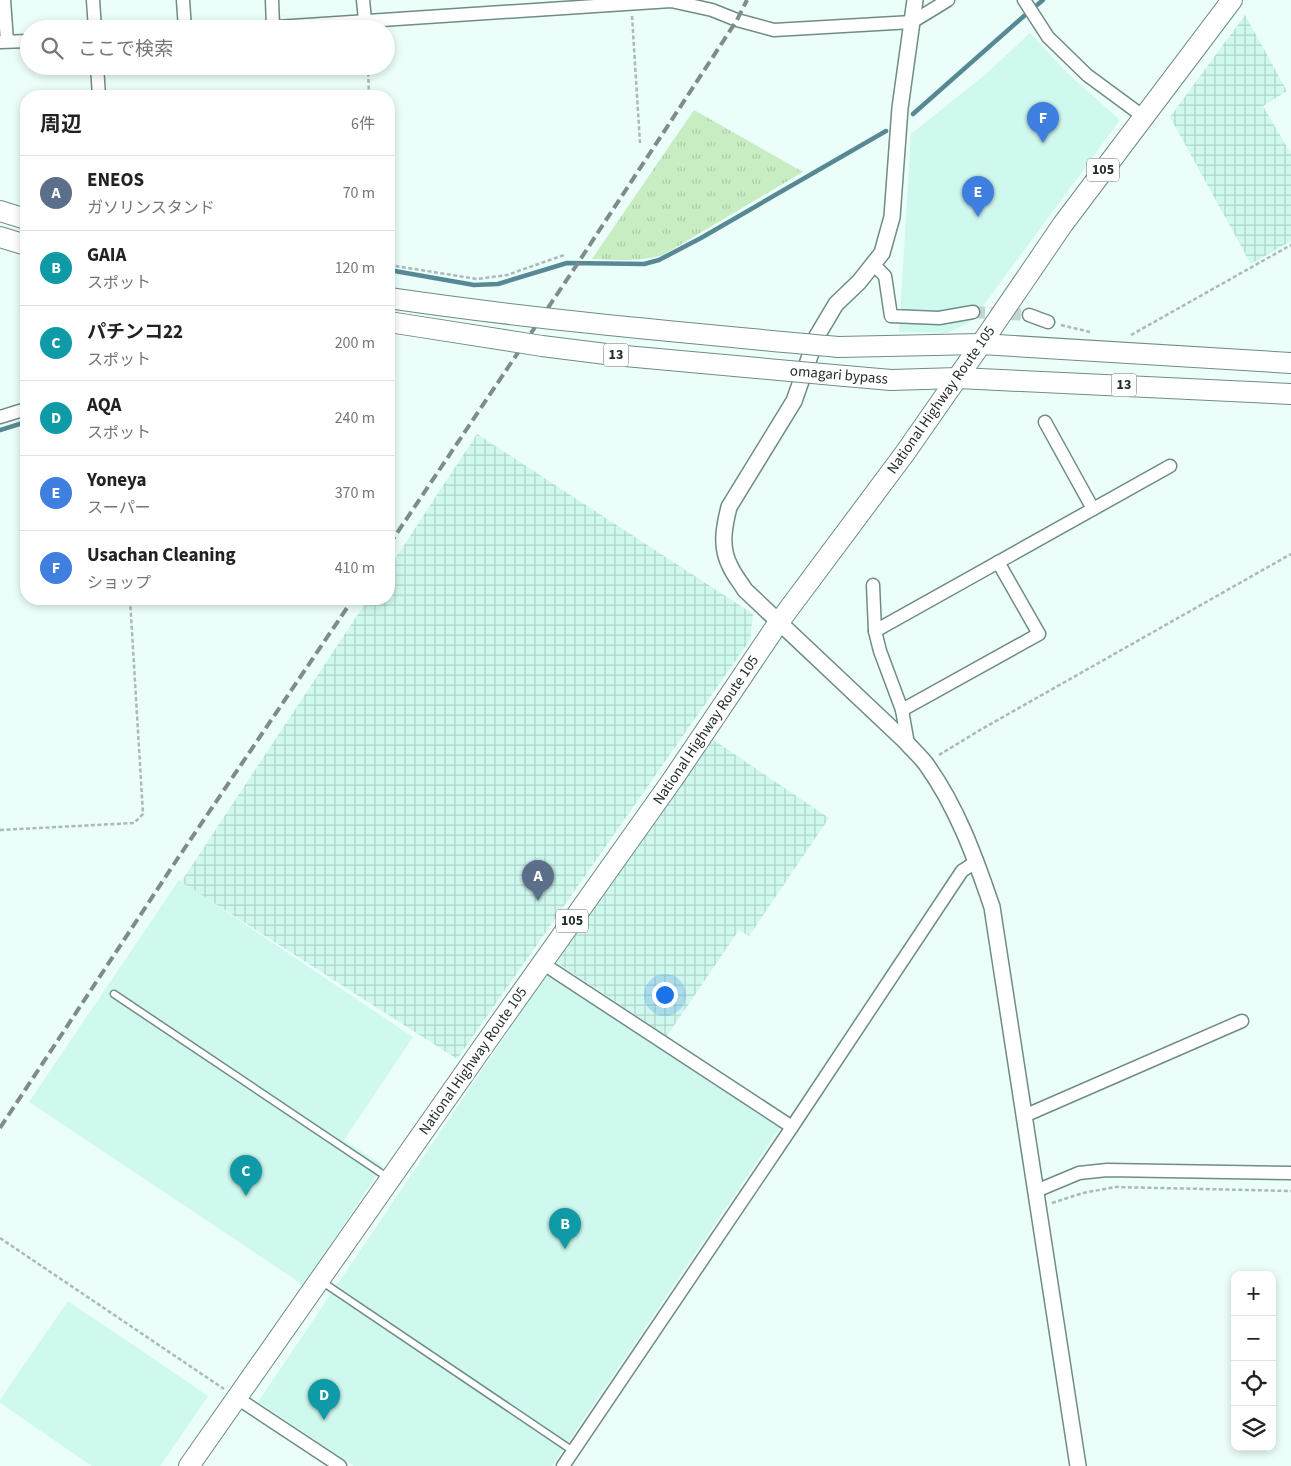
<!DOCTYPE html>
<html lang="ja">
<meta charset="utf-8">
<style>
body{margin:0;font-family:"Source Sans 3","Noto Sans JP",sans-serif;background:#f2f2f2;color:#222}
.controls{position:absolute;right:15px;bottom:15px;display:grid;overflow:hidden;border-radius:10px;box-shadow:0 2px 8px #0003}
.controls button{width:45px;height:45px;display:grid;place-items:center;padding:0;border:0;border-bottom:1px solid #e0e0e0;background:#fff;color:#222;font:25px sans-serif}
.you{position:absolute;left:664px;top:994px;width:18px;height:18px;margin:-12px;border:4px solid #fff;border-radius:50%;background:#1a73e8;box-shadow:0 0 0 8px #1a73e833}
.badge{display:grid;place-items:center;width:32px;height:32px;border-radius:50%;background:#111827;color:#fff;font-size:16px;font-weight:700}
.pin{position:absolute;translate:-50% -41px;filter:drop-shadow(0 1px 2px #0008)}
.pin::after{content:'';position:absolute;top:26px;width:18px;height:15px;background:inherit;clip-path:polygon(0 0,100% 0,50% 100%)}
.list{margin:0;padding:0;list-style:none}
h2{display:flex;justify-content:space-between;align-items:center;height:65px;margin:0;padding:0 20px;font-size:21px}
h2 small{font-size:16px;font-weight:400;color:#767676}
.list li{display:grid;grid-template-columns:32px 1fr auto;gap:15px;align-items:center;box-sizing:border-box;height:75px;padding:0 20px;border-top:1px solid #e0e0e0}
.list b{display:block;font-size:19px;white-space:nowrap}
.list p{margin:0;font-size:16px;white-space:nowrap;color:#767676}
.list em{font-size:16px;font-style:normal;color:#767676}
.icon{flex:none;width:28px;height:28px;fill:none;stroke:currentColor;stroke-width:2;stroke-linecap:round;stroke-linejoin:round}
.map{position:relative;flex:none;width:1291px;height:1466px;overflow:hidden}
.search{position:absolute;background:#fff;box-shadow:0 2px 8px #0003;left:20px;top:20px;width:375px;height:55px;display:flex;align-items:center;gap:12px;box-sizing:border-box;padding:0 18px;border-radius:28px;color:#767676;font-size:19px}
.panel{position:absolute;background:#fff;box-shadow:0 2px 8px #0003;left:20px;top:90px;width:375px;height:515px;border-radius:20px}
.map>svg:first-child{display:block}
.built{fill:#cff8ee}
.industrial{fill:url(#industrial-grid)}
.grass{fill:url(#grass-tufts)}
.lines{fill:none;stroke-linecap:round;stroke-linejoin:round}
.stream{stroke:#578995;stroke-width:4.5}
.minor-tunnel{stroke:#c3d5d0;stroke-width:12;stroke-dasharray:12 6;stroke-linecap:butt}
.service-casing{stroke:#6f8c85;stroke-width:9}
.minor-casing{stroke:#6f8c85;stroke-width:15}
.tertiary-casing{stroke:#6f8c85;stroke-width:18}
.trunk-casing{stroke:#6f8c85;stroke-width:22}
.path{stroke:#aabab6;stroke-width:2.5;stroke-dasharray:4 2.5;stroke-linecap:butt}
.service{stroke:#fff;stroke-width:6}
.minor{stroke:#fff;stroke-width:12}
.tertiary{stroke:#fff;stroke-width:15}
.trunk{stroke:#fff;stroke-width:20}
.rail{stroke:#7e8d8a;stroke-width:4;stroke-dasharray:10 5;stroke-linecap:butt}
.trunk-bridge-casing{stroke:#6f8c85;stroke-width:22;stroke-linecap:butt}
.trunk-bridge{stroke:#fff;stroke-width:20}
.labels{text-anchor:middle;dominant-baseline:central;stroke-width:5;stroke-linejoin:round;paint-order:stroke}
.shield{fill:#fff;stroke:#656d6c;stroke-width:1}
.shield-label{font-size:14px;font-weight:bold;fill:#232f2d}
.street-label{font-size:15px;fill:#232f2d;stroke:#fff}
</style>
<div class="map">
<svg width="1291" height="1466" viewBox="0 0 1291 1466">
<defs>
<pattern id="industrial-grid" width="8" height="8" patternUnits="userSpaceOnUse" patternTransform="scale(1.25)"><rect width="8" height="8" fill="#cff8ee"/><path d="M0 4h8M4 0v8" fill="none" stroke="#b1d5cc"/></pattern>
<pattern id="grass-tufts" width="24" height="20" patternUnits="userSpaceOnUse" patternTransform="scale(1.25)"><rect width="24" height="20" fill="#c9edc2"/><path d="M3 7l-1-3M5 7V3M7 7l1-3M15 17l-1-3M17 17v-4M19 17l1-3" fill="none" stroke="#accca7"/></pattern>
</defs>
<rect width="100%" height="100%" fill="#ebfef9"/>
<!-- built -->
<g class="built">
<path d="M1030 33 1066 72 1120 120 972 321 947 333 899 332 911 134 986 74Z"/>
<path d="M179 880 413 1037 344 1140 383 1166 303 1285 29 1102Z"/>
<path d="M549 971 781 1126 552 1466H354L258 1402Z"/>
<path d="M68 1301 208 1396 160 1466H92L0 1403V1400Z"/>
</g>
<!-- industrial -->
<g class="industrial">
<path d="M1245 15 1287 91 1263 106 1291 154V241L1251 264 1170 117Z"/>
<path d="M477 434 753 614 750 640 457 1059 181 882 368 599H389V568Z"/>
<path d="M709 737 829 818 749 936 739 930 667 1036 556 962Z"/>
</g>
<!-- grass -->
<path class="grass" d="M694 110 803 172 663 255C640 262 616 260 592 259Z"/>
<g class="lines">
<!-- stream -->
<g class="stream">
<path d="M1037 5 1043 0"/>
<path d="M913 114 1024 16"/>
<path d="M389 270 474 285 498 284 567 263 644 264 659 260 701 238 886 131"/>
<path d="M0 430 26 422"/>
</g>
<!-- minor-tunnel -->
<path class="minor-tunnel" d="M973 312 1029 315"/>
<defs>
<g id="service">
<path d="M114 994 387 1177"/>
<path d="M321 1281 573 1451"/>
</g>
<g id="minor">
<path d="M4 0 7 41"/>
<path d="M93 0 95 29"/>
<path d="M183 0 185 29"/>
<path d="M272 0 273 27"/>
<path d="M363 0 365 20"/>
<path d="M1024 0 1048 37 1087 75 1144 117"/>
<path d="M245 29 671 1 712 10 737 20 774 30 912 22 948 0"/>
<path d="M0 42 29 41"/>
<path d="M97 66 99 96"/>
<path d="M873 264 885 276 891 316 939 318 973 312"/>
<path d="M1029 315 1048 322"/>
<path d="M0 417 26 409"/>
<path d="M1045 422 1093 509"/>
<path d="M873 585 875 631 880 651 902 710 908 744"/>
<path d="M875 631 1170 466"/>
<path d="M902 710 1039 634 998 562"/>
<path d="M542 963 792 1127"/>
<path d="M1024 1116 1242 1021"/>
<path d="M1036 1191 1079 1173 1107 1170 1291 1173"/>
<path d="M237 1398 340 1466"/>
<path d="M563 1466 792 1127 962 871 977 861"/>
</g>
<path id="tertiary" d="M915 0 900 108 892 217 882 253 859 282 836 304 817 336 794 401 729 507C724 527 720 547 730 566 734 575 740 582 745 590L905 741C912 749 920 756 926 764 957 807 975 857 992 907L1078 1466"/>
<g id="trunk">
<path d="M0 211 26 219"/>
<path d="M0 237 26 245"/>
<path d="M838 347 981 344 1291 363"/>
<path d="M845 376 891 380 958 378 1291 394"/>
<path d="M189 1466 487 1041 673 779 779 622 905 453 981 344 1063 224 1232 0"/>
</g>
</defs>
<!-- service casing -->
<use href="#service" class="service-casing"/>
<!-- minor casing -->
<use href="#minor" class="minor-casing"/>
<!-- tertiary casing -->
<use href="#tertiary" class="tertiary-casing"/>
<!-- trunk casing -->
<use href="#trunk" class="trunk-casing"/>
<!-- path -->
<g class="path">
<path d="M632 16 640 143"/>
<path d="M368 66 369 96"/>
<path d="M389 265 477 279 507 275 564 255"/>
<path d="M1061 325 1090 332"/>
<path d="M1131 335 1291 245"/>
<path d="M939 755 980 730 1291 554"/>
<path d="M0 830 134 823 143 814 130 599"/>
<path d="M1052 1203 1083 1193 1115 1187 1291 1191"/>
<path d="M0 1238 224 1389"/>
</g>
<!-- service -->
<use href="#service" class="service"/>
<!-- minor -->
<use href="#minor" class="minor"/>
<!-- tertiary -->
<use href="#tertiary" class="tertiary"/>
<!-- trunk -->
<use href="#trunk" class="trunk"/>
<!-- rail -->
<g class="rail">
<path d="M389 545 574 269 707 66 737 20 747 0"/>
<path d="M0 1128 176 861 353 599"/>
</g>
<defs>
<g id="trunk-bridge">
<path d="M389 298C538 320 688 333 838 347"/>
<path d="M389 322 542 346 614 355 845 376"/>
</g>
</defs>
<!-- trunk-bridge casing -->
<use href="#trunk-bridge" class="trunk-bridge-casing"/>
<!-- trunk-bridge -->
<use href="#trunk-bridge" class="trunk-bridge"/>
</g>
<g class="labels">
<!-- shield labels -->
<g class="shield">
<rect x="1087" y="158.5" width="32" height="23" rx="4"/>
<rect x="603.5" y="343.5" width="25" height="23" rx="4"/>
<rect x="1111.5" y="373.5" width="25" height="23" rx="4"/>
<rect x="556" y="909.5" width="32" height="23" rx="4"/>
</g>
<g class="shield-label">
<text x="1103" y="170">105</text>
<text x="616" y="355">13</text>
<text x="1124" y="385">13</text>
<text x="572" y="921">105</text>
</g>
<!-- street labels -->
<g class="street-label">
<text transform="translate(839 375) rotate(5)">omagari bypass</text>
<text transform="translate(941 400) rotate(-55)">National Highway Route 105</text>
<text transform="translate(706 730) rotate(-56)">National Highway Route 105</text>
<text transform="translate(473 1061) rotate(-55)">National Highway Route 105</text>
</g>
</g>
</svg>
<div class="controls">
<button>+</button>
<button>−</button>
<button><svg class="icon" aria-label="locate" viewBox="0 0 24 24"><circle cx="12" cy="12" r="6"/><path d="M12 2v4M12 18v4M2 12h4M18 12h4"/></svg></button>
<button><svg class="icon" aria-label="layers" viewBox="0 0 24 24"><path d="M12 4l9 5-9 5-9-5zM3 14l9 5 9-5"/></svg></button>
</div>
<div class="you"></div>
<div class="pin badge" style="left:538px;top:901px;background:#5c6f8a">A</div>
<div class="pin badge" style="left:565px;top:1249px;background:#0f9aa8">B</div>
<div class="pin badge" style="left:246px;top:1196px;background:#0f9aa8">C</div>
<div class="pin badge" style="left:324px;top:1420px;background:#0f9aa8">D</div>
<div class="pin badge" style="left:978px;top:217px;background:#3f7fe0">E</div>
<div class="pin badge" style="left:1043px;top:143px;background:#3f7fe0">F</div>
<div class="search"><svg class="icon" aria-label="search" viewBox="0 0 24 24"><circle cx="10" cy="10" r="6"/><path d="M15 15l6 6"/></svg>ここで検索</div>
<section class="panel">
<h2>周辺<small>6件</small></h2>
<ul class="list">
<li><span class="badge" style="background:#5c6f8a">A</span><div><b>ENEOS</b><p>ガソリンスタンド</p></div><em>70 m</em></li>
<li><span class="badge" style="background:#0f9aa8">B</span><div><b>GAIA</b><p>スポット</p></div><em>120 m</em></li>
<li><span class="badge" style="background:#0f9aa8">C</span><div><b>パチンコ22</b><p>スポット</p></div><em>200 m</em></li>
<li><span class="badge" style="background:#0f9aa8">D</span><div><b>AQA</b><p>スポット</p></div><em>240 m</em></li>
<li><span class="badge" style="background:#3f7fe0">E</span><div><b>Yoneya</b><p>スーパー</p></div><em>370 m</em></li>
<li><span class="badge" style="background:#3f7fe0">F</span><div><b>Usachan Cleaning</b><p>ショップ</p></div><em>410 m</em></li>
</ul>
</section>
</div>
